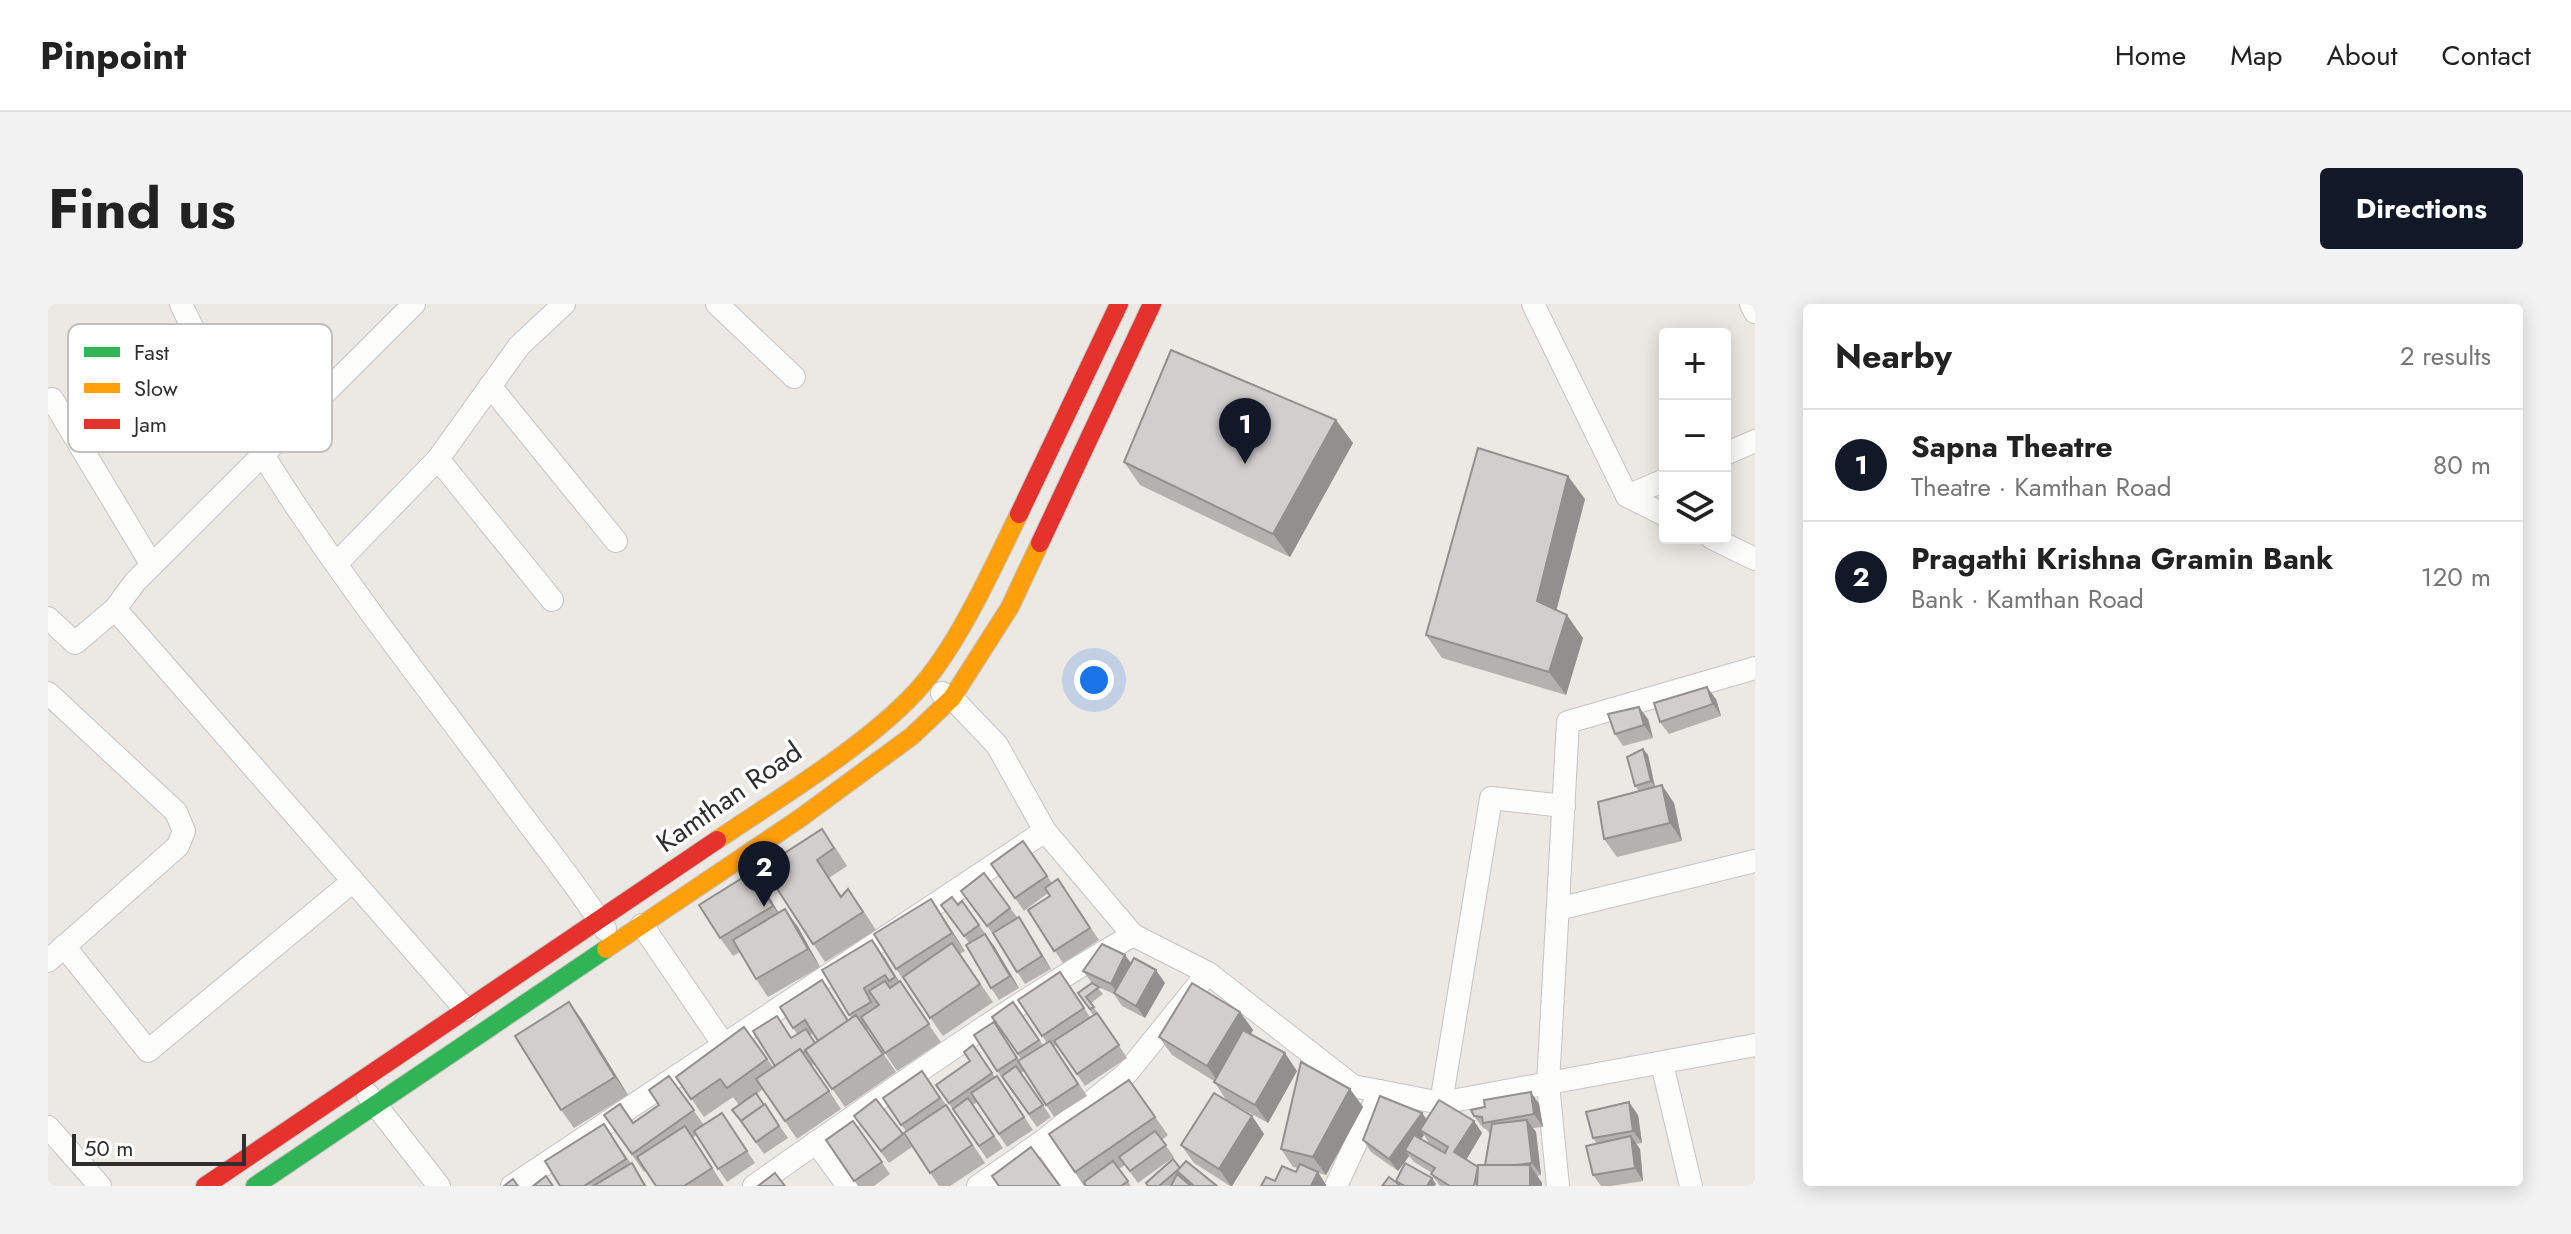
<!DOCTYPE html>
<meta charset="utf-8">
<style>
body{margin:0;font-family:Jost,sans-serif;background:#f2f2f2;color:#222}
.controls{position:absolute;right:24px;top:24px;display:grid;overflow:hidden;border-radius:8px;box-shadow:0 4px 20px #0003}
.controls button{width:72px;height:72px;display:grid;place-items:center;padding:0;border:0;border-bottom:2px solid #e0e0e0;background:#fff;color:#222;font:40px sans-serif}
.scale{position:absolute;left:24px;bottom:20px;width:174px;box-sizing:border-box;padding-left:8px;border:4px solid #2e2e2e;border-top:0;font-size:22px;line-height:28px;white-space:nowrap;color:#2e2e2e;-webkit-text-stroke:6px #fff;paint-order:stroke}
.you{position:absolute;left:1046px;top:376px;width:28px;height:28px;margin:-20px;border:6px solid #fff;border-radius:50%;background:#1a73e8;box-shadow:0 0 0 12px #1a73e833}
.badge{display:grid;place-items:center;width:52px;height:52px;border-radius:50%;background:#111827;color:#fff;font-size:26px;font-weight:700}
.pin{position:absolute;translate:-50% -66px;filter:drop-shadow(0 2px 4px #0008)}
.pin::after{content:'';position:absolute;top:42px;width:28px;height:24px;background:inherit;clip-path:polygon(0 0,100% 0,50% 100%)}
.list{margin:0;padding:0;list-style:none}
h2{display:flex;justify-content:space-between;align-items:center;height:104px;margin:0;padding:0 32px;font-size:34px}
h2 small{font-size:26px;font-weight:400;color:#767676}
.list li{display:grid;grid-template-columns:52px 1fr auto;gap:24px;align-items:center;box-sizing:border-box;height:112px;padding:0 32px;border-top:2px solid #e0e0e0}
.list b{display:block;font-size:30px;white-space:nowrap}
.list p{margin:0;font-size:26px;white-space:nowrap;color:#767676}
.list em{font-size:26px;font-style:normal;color:#767676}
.icon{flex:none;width:44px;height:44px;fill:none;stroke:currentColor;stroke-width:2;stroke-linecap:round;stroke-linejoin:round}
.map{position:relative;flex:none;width:1707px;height:882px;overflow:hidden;border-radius:8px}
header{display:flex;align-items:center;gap:48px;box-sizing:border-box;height:112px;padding:0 40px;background:#fff;border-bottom:2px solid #e0e0e0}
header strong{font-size:38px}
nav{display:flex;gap:44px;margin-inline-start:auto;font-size:28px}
.intro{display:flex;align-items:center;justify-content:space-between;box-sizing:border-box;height:192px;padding:0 48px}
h1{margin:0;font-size:56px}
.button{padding:20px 36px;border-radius:8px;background:#111827;color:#fff;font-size:28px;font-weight:700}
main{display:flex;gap:48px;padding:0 48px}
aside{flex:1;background:#fff;border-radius:8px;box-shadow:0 4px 20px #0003}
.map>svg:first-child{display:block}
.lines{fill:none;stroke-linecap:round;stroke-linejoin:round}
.street-casing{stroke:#c5c4c5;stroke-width:24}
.fast-casing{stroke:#c6c5c4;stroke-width:20}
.slow-casing{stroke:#c6c5c4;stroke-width:20}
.jam-casing{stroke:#c6c5c4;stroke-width:20}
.street{stroke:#fcfcfb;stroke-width:22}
.fast{stroke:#30b455;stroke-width:18}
.slow{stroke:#ff9f0a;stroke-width:18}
.jam{stroke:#e5322d;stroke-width:18}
.wall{fill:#b4b1af;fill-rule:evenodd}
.shaded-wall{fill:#92908e}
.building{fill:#d1cecb;stroke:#92908e;stroke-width:2}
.labels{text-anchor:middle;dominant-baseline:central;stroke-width:7;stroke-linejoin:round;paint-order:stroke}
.street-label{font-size:28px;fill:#2e2e2e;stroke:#fff}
.key{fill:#fff;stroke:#c0c0c0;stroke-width:2}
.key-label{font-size:22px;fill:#2e2e2e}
</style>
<header>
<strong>Pinpoint</strong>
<nav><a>Home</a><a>Map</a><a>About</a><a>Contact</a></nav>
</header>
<div class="intro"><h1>Find us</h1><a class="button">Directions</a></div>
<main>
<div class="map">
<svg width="1707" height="882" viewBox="0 0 1707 882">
<rect width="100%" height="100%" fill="#ece8e4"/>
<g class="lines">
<defs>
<g id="street">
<path d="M133 0C217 183 349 341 468 503 498 543 530 583 557 625"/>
<path d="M669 0 746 73"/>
<path d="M1485 0 1579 192 1617 211"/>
<path d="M1703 0 1707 8"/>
<path d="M442 82 568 237"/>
<path d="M4 95 104 261"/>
<path d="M1677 150 1707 137"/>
<path d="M390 155 504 296"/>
<path d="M1579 192 1617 176"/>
<path d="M1664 234 1707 255"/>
<path d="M289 259 390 155 471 42 516 0"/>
<path d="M67 305 87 278 366 0"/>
<path d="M0 314 27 339 67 305 418 706"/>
<path d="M0 389 128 508 136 527 130 542 0 657"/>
<path d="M894 389 904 394 949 441 997 527 1085 631 1160 669 1305 782 1393 799 1707 741"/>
<path d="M1510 605 1707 557"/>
<path d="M594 621 676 741"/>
<path d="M16 642 100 747 305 577"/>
<path d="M1614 760 1643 882"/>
<path d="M320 791 391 882"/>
<path d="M1393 799 1443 494 1516 502"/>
<path d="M0 823 52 882"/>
<path d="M995 837 1026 882"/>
<path d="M768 838 800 882"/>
<path d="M464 882 997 527"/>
<path d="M706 882C831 795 953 707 1085 631"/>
<path d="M930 882 995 837 1079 769 1154 676"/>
<path d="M1288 882 1332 787"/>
<path d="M1510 882 1500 780 1520 418 1707 364"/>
</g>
<path id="fast" d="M207 882 558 645"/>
<g id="slow">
<path d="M669 536C731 494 826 437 874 381 912 337 945 263 971 210"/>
<path d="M558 645 751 515 864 432 904 394 962 303 992 239"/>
</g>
<g id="jam">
<path d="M971 210 1071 0"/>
<path d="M992 239 1104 0"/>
<path d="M157 882 669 536"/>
</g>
</defs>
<!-- street casing -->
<use href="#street" class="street-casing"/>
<!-- fast casing -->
<use href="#fast" class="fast-casing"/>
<!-- slow casing -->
<use href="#slow" class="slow-casing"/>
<!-- jam casing -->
<use href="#jam" class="jam-casing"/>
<!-- street -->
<use href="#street" class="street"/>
<!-- fast -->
<use href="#fast" class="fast"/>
<!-- slow -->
<use href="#slow" class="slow"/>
<!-- jam -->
<use href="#jam" class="jam"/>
</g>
<!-- wall -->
<g class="wall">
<path d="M1288 116 1305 139 1242 253 1092 181 1076 158Z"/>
<path d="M1537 195 1508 306 1535 334 1518 391 1394 354 1378 331Z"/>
<path d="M1668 395 1673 412 1621 430 1612 418Z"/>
<path d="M1600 415 1605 434 1575 442 1567 430Z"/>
<path d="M1595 445 1600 451 1607 483 1626 499 1634 537 1569 553 1556 535 1591 487 1587 482Z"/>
<path d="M975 537 1004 579 1010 575 1051 636 1015 659 980 606 1002 592 1000 589 976 607 943 560Z"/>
<path d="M787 543 799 562 781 574 793 592 813 603 828 626 777 658 715 563Z"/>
<path d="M717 586 731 609 750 623 772 663 720 693 708 675 692 648 685 652 672 634Z"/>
<path d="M914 597 946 642 971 684 951 696 943 684 921 639 893 601H910Z"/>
<path d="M922 599 962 604 979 625 1003 665 977 680 948 634Z"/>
<path d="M895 613 917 647 912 650 945 698 895 732 848 665Z"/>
<path d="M824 636 851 678 893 738 849 767 821 725 819 726 848 768 797 803 767 760 764 761 793 805 749 835 715 785 709 790 740 834 716 850 698 824 691 801 685 793 656 813 628 773 696 723 725 763 727 762 744 734 749 730 732 703 783 689 800 716 803 714 774 666ZM765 729 770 737 768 739 762 731Z"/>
<path d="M1083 658 1117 679 1097 714 1074 702 1066 690 1048 682 1055 690 1043 699 1079 754 1037 782 1009 741 1006 742 1039 792 1006 813 976 767 973 769 1003 813 989 823 949 767 946 718 971 756 973 755 944 713 965 698 995 741 999 739 970 696 1012 668 1042 713 1045 711 1030 689 1044 679 1035 667Z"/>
<path d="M521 698 534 716 580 791 526 824 513 806Z"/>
<path d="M1192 708 1205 726 1203 730 1249 767 1220 819 1178 796 1166 777 1124 751 1111 733Z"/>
<path d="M925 741 947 773 949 772 985 826 959 843 929 798 925 801 955 844 939 855 888 781 922 757Z"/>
<path d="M874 767 911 819 937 859 902 882H891L856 829 858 827 853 821Z"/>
<path d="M621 772 656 821 674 809 707 859 679 878 648 831 645 834 676 882H608L598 867 596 868 556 811 585 819 611 801Z"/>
<path d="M1081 776 1120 831 1114 836 1126 853 1090 879 1077 861 1071 865 1083 882H1036L1001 830Z"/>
<path d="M1302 785 1315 803 1278 871 1270 869 1278 881 1227 877 1248 868 1250 864 1245 863 1233 845Z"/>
<path d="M1491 800 1495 823 1485 824 1488 828 1493 871 1489 872 1494 879V882H1392L1383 870 1384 869 1366 858 1361 852 1350 867 1323 848 1315 836 1374 809 1379 816 1426 817 1434 829 1418 856 1429 863 1437 861 1442 830 1438 825 1435 824 1426 812ZM1376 831 1381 839 1397 848 1373 835Z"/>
<path d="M1590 811 1594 839 1588 840 1592 845 1595 877 1563 882H1553L1545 871 1549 840 1545 834Z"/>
<path d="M806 812 855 830 864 843 841 859Z"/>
<path d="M1204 812 1216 830 1184 882H1182L1146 859 1133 841Z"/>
<path d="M805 817 842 870 826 882H810L778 836Z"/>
<path d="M568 838 599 882H512Z"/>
<path d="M1132 864 1169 882H1100Z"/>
</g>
<!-- shaded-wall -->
<g class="shaded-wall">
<path d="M1288 116 1305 139 1242 253 1225 230Z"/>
<path d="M1520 172 1537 195 1505 320 1489 297Z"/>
<path d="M1519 311 1535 334 1518 391 1501 368Z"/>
<path d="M1659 383 1668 395 1673 412 1665 400Z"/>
<path d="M1591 403 1600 415 1605 434 1596 421Z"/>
<path d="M1595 445 1600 451 1607 483 1603 477Z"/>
<path d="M1614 481 1626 499 1634 537 1622 519Z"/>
<path d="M704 568 717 586 737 620 725 602Z"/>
<path d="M883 595 895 613 917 647 904 629Z"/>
<path d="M737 605 750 623 772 663 760 645Z"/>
<path d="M971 613 979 625 1003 665 994 652Z"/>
<path d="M937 630 946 642 971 684 962 672Z"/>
<path d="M824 636 837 654 859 691 847 673Z"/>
<path d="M1077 651 1086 663 1072 693 1063 680Z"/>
<path d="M1108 666 1117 679 1097 714 1088 702Z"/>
<path d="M521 698 534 716 580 791 567 773Z"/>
<path d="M1192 708 1205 726 1172 780 1159 762Z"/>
<path d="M1237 749 1249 767 1220 819 1207 801Z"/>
<path d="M1302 785 1315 803 1278 871 1265 853Z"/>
<path d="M1483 788 1491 800 1495 823 1486 810Z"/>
<path d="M1581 798 1590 811 1594 839 1585 827Z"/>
<path d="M1374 809 1383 822 1372 826 1376 831 1363 849 1357 846 1361 852 1350 867 1341 855Z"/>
<path d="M1204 812 1216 830 1184 882H1183L1171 865Z"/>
<path d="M1479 816 1488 828 1493 871 1484 859Z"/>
<path d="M1426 817 1434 829 1415 861 1406 848Z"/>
<path d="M1583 832 1592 845 1595 877 1587 864Z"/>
<path d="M1482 861 1494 879V882H1482Z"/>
<path d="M1270 868 1278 881V882H1263Z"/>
<path d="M1384 874 1388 880 1387 882H1379Z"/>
</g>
<!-- building -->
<g class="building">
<path d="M1123 46 1288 116 1225 230 1076 158Z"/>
<path d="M1430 144 1520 172 1489 297 1519 311 1501 368 1378 331Z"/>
<path d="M1659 383 1665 400 1612 418 1606 399Z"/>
<path d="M1591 403 1596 421 1567 430 1560 410Z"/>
<path d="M1595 445 1603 477 1587 482 1579 453Z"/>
<path d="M1614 481 1622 519 1556 535 1550 498Z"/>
<path d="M774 525 786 544 769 556 793 593 800 585 815 608 765 640 715 563Z"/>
<path d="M975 537 999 572 967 594 943 560Z"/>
<path d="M704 568 725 602 672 634 651 601Z"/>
<path d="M936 569 962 604 939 622 913 587Z"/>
<path d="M1010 575 1042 624 1006 647 980 606 1002 592 997 584Z"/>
<path d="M904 593 910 601 914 597 931 621 916 632 893 601Z"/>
<path d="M883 595 904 629 848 665 826 630Z"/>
<path d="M737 605 760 645 708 675 685 636Z"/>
<path d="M971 613 994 652 969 668 945 629Z"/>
<path d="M937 630 962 672 943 684 918 641Z"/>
<path d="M824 636 847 673 841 677 837 671 816 684 823 698 801 711 774 666Z"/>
<path d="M904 639 932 680 882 714 855 673Z"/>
<path d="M1054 640 1077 651 1063 680 1035 667Z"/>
<path d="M1086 654 1108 666 1088 702 1066 689Z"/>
<path d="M1012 668 1036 704 994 732 970 696Z"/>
<path d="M774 676 800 717 770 737 757 716 745 724 732 703Z"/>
<path d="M837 677 842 684 852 677 881 720 837 749 813 713 831 701 821 687Z"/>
<path d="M1044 679 1051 683 1038 693 1046 703 1042 705 1030 689Z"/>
<path d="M1144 679 1192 708 1159 762 1111 733Z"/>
<path d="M521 698 567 773 513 806 467 732Z"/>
<path d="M965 698 991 736 970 750 944 713Z"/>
<path d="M1049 709 1071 741 1029 770 1006 737Z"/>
<path d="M808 711 835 750 784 785 757 746Z"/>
<path d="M729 712 743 734 758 725 767 739 757 746 758 747 755 749 752 745 727 762 705 727Z"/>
<path d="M946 718 969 754 949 767 926 731Z"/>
<path d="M696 723 719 755 679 784 672 775 643 795 628 773Z"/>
<path d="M1195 726 1237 749 1207 801 1166 778Z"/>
<path d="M1002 737 1030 780 998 801 970 757Z"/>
<path d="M925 741 944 769 901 799 888 781 922 757 916 748Z"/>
<path d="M752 745 781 787 737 817 708 775Z"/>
<path d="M1253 758 1302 785 1265 853 1233 845Z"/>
<path d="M968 762 995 801 981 810 954 772Z"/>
<path d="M874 767 892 794 853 821 835 794Z"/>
<path d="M621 772 646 806 584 850 556 811 572 800 585 819 611 801 601 786Z"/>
<path d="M949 772 976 813 951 830 923 789Z"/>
<path d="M1081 776 1107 813 1027 868 1001 830Z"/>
<path d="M1483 788 1486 810 1435 819 1434 813 1426 812 1423 806 1437 803 1436 796Z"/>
<path d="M708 789 716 801 693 817 694 818 684 806Z"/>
<path d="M1166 789 1204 812 1171 865 1133 841Z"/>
<path d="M1332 792 1374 809 1341 855 1315 836Z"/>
<path d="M920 794 946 832 931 842 905 805Z"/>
<path d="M828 795 855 830 833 847 806 812Z"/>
<path d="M1391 796 1426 817 1406 848 1430 863 1426 882H1402L1383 870 1387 864 1357 846 1366 831 1397 849 1400 843 1372 826Z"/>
<path d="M1581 798 1585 827 1545 834 1538 808Z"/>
<path d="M717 800 731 822 708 838 693 817Z"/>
<path d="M898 801 924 841 882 869 856 829Z"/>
<path d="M674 809 699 847 670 865 646 827Z"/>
<path d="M1479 816 1484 859 1468 861H1437L1444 820Z"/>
<path d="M805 817 834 858 806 877 778 836Z"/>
<path d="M556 820 578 855 536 882H512L497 857Z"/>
<path d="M637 822 664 864 636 882H608L589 853Z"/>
<path d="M1107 827 1118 841 1082 867 1071 853Z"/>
<path d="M1583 832 1587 864 1545 871 1538 842Z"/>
<path d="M983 843 1012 882H951L944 872Z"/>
<path d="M1125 855 1132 864 1111 882H1100L1098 879Z"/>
<path d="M1065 857 1080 877 1073 882H1038L1036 878Z"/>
<path d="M1138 857 1169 882H1146L1129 867Z"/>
<path d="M584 859 597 882H545Z"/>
<path d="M1357 859 1384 874 1379 882H1357L1348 877Z"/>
<path d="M1252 860 1270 868 1263 882H1213L1218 873 1227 877 1234 862 1248 868Z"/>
<path d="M1430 861H1482V882H1429Z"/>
<path d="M727 869 737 882H710Z"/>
<path d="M1129 870 1143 882H1123Z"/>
<path d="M498 872 505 882H485Z"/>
<path d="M1341 873 1353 882H1334Z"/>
<path d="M465 875 470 882H456Z"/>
</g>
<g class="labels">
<!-- street labels -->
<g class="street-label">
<text transform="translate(681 493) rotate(-35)">Kamthan Road</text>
</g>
</g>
<!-- legend -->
<rect x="20" y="20" width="264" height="128" rx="12" class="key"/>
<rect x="36" y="43" width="36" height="10" fill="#30b455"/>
<rect x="36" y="79" width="36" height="10" fill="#ff9f0a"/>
<rect x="36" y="115" width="36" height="10" fill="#e5322d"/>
<g class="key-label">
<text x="86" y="56">Fast</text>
<text x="86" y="92">Slow</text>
<text x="86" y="128">Jam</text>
</g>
</svg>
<div class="controls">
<button>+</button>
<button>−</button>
<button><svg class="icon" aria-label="layers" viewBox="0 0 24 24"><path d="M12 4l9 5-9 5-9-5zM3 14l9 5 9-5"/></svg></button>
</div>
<div class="scale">50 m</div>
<div class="you"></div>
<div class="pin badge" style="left:1197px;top:160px">1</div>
<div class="pin badge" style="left:716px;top:603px">2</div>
</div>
<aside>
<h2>Nearby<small>2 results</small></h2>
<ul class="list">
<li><span class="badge">1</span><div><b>Sapna Theatre</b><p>Theatre · Kamthan Road</p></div><em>80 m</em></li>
<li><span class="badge">2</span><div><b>Pragathi Krishna Gramin Bank</b><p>Bank · Kamthan Road</p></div><em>120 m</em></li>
</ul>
</aside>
</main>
